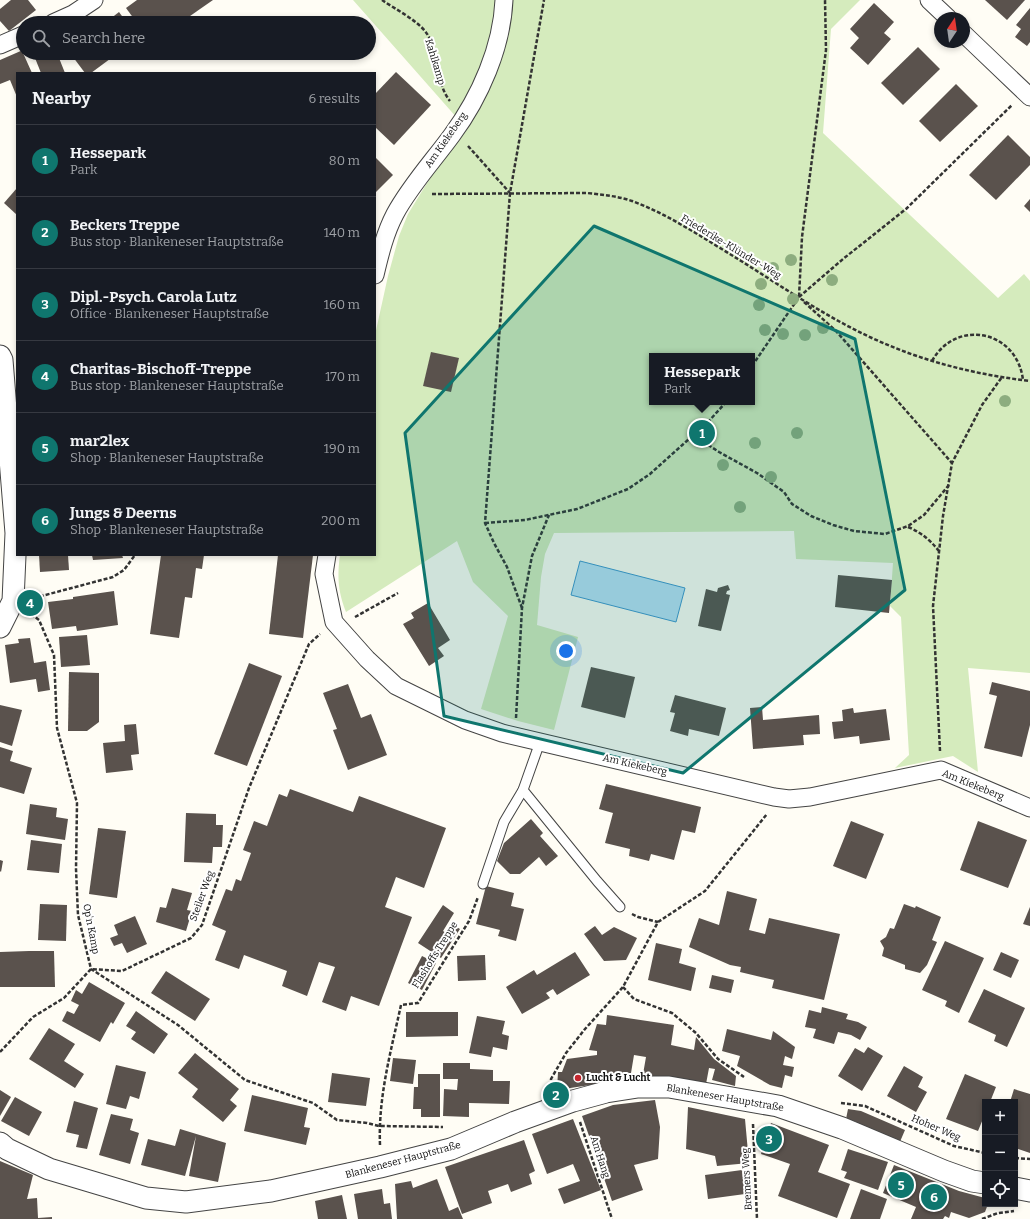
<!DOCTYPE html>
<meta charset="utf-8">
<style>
body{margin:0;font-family:Bitter,serif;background:#20242c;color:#f1f3f6}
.controls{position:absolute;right:12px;bottom:12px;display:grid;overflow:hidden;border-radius:0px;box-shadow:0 2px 6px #0003}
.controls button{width:36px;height:36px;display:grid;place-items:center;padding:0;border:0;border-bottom:1px solid #363941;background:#171b24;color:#f1f3f6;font:20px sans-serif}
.compass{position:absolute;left:934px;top:12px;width:36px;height:36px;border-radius:50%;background:#171b24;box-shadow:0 2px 6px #0003;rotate:13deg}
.you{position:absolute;left:566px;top:651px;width:14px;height:14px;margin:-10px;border:3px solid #fff;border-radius:50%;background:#1a73e8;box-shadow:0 0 0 6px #1a73e833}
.badge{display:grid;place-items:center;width:26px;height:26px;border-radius:50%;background:#0f766e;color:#fff;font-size:13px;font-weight:700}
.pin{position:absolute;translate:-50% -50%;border:2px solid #fff;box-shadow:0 1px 4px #0006}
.popup{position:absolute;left:649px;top:353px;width:106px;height:52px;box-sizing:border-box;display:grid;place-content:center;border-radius:0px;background:#171b24;filter:drop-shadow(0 1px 3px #0005);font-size:13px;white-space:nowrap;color:#9ea1a6}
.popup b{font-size:15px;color:#f1f3f6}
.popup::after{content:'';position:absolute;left:50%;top:100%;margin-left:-8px;border:8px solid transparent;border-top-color:#171b24}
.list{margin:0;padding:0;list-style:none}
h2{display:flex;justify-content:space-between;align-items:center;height:52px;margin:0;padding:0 16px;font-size:17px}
h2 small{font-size:13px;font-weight:400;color:#9ea1a6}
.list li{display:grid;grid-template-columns:26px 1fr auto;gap:12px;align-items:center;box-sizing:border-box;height:72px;padding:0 16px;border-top:1px solid #363941}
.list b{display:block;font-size:15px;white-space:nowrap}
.list p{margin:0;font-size:13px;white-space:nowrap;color:#9ea1a6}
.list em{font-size:13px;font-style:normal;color:#9ea1a6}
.icon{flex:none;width:22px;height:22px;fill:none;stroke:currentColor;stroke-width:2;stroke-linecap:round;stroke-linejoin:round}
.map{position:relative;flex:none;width:1030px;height:1219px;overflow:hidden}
.search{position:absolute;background:#171b24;box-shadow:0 2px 6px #0003;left:16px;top:16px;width:360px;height:44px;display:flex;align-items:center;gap:10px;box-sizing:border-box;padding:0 14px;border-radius:22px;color:#9ea1a6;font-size:15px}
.panel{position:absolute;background:#171b24;box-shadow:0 2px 6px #0003;left:16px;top:72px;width:360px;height:484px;border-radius:0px}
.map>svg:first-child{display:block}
.green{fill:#d5ebbd;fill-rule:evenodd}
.water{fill:#b9e0f7;stroke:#3f96cf}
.building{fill:#5a524d}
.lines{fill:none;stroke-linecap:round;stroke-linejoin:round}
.service-casing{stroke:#444;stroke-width:11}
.minor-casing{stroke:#444;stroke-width:19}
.tertiary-casing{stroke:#444;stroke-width:23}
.path{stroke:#333;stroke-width:2.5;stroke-dasharray:4 2;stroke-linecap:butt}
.service{stroke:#fff;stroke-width:9}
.minor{stroke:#fff;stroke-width:17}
.tertiary{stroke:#fff;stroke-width:21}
.tree{fill:#8dad7f}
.marked{fill:#0f766e;fill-opacity:0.2;stroke:#0f766e;stroke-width:3;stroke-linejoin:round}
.poi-dot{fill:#c4262e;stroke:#fff;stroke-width:1.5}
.labels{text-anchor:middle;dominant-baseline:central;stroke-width:4;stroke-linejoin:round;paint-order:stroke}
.street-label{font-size:10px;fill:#111;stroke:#fff}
.poi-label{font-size:10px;font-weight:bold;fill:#111;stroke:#fff;text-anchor:start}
</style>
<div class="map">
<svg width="1030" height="1219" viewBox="0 0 1030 1219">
<rect width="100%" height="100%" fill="#fffdf5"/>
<!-- green -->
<path class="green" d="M353 0H860L831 29 823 133 998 298 1024 274 1030 281V673L968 668 978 772 953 756 895 768 909 755 901 617 890 606 893 563 796 559 794 531 554 533 545 554 541 577 537 625 578 637 554 730 518 721 481 709 508 616 473 582 457 541 346 612C338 591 337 577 340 555H375V335L388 276 399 236 408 214 435 170 465 127ZM652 356H752V402H652Z"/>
<!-- water -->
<path class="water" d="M580 561 685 588 676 622 571 595Z"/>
<!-- building -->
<g class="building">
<path d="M11 0H28L36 10 9 31 0 21V9Z"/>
<path d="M137 0H213L180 23H137L126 8Z"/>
<path d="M985 0H1025L1007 20Z"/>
<path d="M874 3 894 22 884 33 891 39 868 65 850 48 859 38 850 29Z"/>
<path d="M1030 8V42L1027 46 1015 37 1021 29 1016 25Z"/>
<path d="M119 12 127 23H105Z"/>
<path d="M918 47 940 69 903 105 881 83Z"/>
<path d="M23 50V53L32 73H17V97L10 80 0 84V60Z"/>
<path d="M33 53H57L65 73H41Z"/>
<path d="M70 53H118L91 73H85Z"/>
<path d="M396 72 431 105 394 145 375 127V94Z"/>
<path d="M956 84 978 106 940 142 919 121Z"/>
<path d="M1008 135 1030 157V165L996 200 969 175Z"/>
<path d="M375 157 393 175 375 193Z"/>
<path d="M17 188V215L4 203Z"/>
<path d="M1030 199V212L1024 206Z"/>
<path d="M431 352 459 358 451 392 423 386Z"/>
<path d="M39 555H68L69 570 40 572Z"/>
<path d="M92 555H122L123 558 93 560Z"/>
<path d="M161 555H204L202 569 196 568 192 598 185 597 179 638 150 634Z"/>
<path d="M278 555H313L303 638 269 634Z"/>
<path d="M838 575 892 580 889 613 835 607Z"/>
<path d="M728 585 730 590 727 591 726 594 730 595 721 631 698 626 706 589 717 592 718 588Z"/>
<path d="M114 591 118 625 77 631 76 626 52 629 48 602 73 599V597Z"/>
<path d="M428 603 450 640 438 648 444 656 429 666 403 624 414 618 411 613Z"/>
<path d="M87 635 90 665 61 667 59 637Z"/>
<path d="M30 638 34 663 46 661 50 690 38 692 36 679 10 683 5 645 19 643 18 639Z"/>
<path d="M249 663 282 676 247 766 214 754Z"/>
<path d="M591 667 635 677 625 718 581 707Z"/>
<path d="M69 672 99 673V722L87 731H68Z"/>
<path d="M992 682 1030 691V725L1022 757 984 748 997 696 989 694Z"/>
<path d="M348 684 361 718 371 714 387 755 348 770 333 730 337 729 323 693Z"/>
<path d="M675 695 726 708 719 736 689 729 688 736 670 731 675 713 670 712Z"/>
<path d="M0 705 22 710 12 746 0 742Z"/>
<path d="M762 707 763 720 819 715 820 734 803 735 804 745 753 749 750 708Z"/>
<path d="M853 708 854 713 886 709 890 740 860 744 859 736 834 739 832 722 843 721 842 710Z"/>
<path d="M136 724 139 754 131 755 133 770 106 773 103 743 125 741 124 725Z"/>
<path d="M0 747 13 751 10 761 32 768 24 794 0 787Z"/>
<path d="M606 784 701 807 695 833 682 830 674 860 651 854 649 861 629 856 630 849 605 843 613 813 599 809Z"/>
<path d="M290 789 353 812 359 796 446 828 424 888 396 877 385 907 412 917 379 1006 351 996 346 1011 322 1002 335 967 319 962 307 996 282 986 287 971 244 955 239 969 215 960 226 931 212 925 226 889 232 891 236 879 241 881 251 853 243 850 254 821 267 826 279 794 287 797Z"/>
<path d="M30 804 57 808 56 817 68 819 65 840 26 834Z"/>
<path d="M186 813 216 814V825H223L222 847H213L212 863 184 862Z"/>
<path d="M531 819 543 833 540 836 558 856 546 866 539 857 520 874H510L497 861 504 843Z"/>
<path d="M851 821 884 834 866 879 833 866Z"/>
<path d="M978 821 1027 840 1008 888 960 870Z"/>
<path d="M98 828 126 831 117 898 89 894Z"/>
<path d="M31 840 62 844 59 873 27 870Z"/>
<path d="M0 860 3 861 1 872 0 871Z"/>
<path d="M486 886 514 893 511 906 524 909 516 941 498 936 500 930 476 924Z"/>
<path d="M172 888 192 893 187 910 192 911 186 931 156 922 160 907 166 908Z"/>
<path d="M727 891 757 899 749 930 765 934 769 918 840 934 824 1000 772 988 774 980 740 972 741 967 730 965 689 947 699 918 719 925Z"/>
<path d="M40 904 67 905 66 941 38 940Z"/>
<path d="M904 904 915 908 916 906 941 917 932 940 937 942 927 965 920 973 905 969V965L882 956 884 948 880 941 886 937 890 928 894 929Z"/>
<path d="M443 905 454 913 443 931 449 935 455 926 460 929 441 958 418 943Z"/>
<path d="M1030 907V926L1023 924Z"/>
<path d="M135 916 147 944 127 953 122 943 114 946 110 938 118 935 114 925Z"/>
<path d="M595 926 602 935 614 927 637 938 626 960 604 961 584 934Z"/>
<path d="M945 941 984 958 959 1013 945 1006 947 1001 922 990Z"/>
<path d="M656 943 682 949 679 963 696 968 691 991 648 980Z"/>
<path d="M29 951H54L55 987H0V952Z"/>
<path d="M575 952 590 975 557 995 553 989 546 993 550 998 522 1014 506 987 534 970 537 975Z"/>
<path d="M1001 952 1019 960 1011 978 993 970Z"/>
<path d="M485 955 486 980 458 981 457 956Z"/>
<path d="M422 956 436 963 422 990 408 983Z"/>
<path d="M166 971 210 999 195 1021 151 993Z"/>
<path d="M712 975 734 980 731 993 709 988Z"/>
<path d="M89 982 125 1003 113 1024 111 1022 100 1042 62 1021 67 1011 74 1014 79 1005 71 1001 76 990 82 994Z"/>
<path d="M984 989 1025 1008 1007 1047 994 1041 996 1035 968 1022Z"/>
<path d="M822 1007 848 1014 846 1019 858 1022 867 1027 860 1040 851 1035 838 1032 834 1044 813 1038 816 1029 805 1027 809 1010 821 1013Z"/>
<path d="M136 1011 168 1034 154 1054 131 1039 136 1032 126 1026Z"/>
<path d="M406 1012H458V1036L406 1037Z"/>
<path d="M607 1015 674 1025 671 1045 694 1050 696 1037 714 1059 736 1076 735 1086 712 1080 715 1069 709 1068 706 1084 642 1080 646 1057 634 1055 630 1079 557 1090 558 1072H562L567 1059 597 1055V1051L589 1050 597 1024 606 1025Z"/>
<path d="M477 1016 505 1021 502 1034 509 1036 507 1050 493 1047 491 1057 469 1053Z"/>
<path d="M49 1028 75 1044 64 1061 84 1074 75 1088 29 1059Z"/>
<path d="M727 1029 771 1040 773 1031 795 1047 792 1059 785 1056 783 1065 794 1067 792 1077 785 1075 782 1088 770 1085 737 1066 740 1056 722 1051Z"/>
<path d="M868 1047 883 1056 862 1091 838 1076 855 1048 864 1053Z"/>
<path d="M195 1053 239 1089 230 1100 237 1106 223 1122 192 1097 198 1089 178 1073Z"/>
<path d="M393 1058 416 1060 413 1084 390 1081Z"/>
<path d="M443 1063H470V1069L493 1070V1081H510L509 1104 469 1103V1117L443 1116 444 1089 457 1090 458 1079H443Z"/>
<path d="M116 1065 146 1072 139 1099 130 1096 126 1109 106 1104Z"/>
<path d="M904 1066 923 1077 918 1087 927 1092 916 1112 887 1096Z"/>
<path d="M332 1073 370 1078 366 1106 328 1102Z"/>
<path d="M418 1074H440V1117H421V1109H413L414 1087H418Z"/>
<path d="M965 1074 996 1087 990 1102H985V1114L978 1131 946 1119Z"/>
<path d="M1014 1089 1030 1094V1153L1015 1148V1102H1010Z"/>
<path d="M0 1090 11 1097 0 1116Z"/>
<path d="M252 1095 308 1108 304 1127 310 1128 306 1145 244 1131Z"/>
<path d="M15 1097 42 1112 29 1136 1 1121Z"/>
<path d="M655 1100 660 1127 658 1159 634 1165 643 1190 612 1201 582 1116 613 1105Z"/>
<path d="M74 1101 98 1108 87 1149 76 1147 79 1135 66 1132Z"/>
<path d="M688 1107 745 1119 749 1163 717 1166 715 1156 686 1149Z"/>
<path d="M848 1109 861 1111 905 1130 899 1144 855 1126 856 1122 846 1119Z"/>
<path d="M111 1114 133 1119 130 1130 139 1133 130 1164 99 1155Z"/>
<path d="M573 1119 601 1190 564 1204 558 1189 580 1181 573 1164 547 1174 532 1134Z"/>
<path d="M771 1123 829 1145 818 1172 850 1184 837 1218 778 1196 790 1164 761 1154Z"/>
<path d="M180 1129 226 1143 218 1182 189 1176 196 1136 185 1176 141 1165 148 1139 175 1146Z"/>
<path d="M524 1140 535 1171 529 1174 532 1184 511 1192 508 1184 488 1191 492 1203 462 1214 445 1167Z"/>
<path d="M848 1149 888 1162 878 1190 844 1178 847 1172 841 1170Z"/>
<path d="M0 1161 33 1175 27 1199 37 1198 38 1218 52 1217V1219H0Z"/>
<path d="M894 1165 959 1191 985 1198V1204H988L985 1212 969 1218 951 1212 949 1218 945 1216 943 1219H911L916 1207 883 1193Z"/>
<path d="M742 1170 745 1194 708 1199 705 1175Z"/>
<path d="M437 1179 449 1211 458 1207 463 1219H397L395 1184 411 1181 413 1188Z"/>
<path d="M382 1189 384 1204 390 1203 392 1219H358L354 1194Z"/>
<path d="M861 1189 887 1199 880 1219H850Z"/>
<path d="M342 1195 347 1219H318L315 1201Z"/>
</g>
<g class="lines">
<defs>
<g id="service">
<path d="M523 790 597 881 620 907"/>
<path d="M483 884 504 822 523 790 540 742"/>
</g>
<g id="minor">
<path d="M929 0 948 18"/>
<path d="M53 23 73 14 94 0"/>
<path d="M964 34 1030 97"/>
<path d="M0 45 23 35"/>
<path d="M375 275C380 254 385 233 395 214 410 186 433 161 452 135 480 97 502 47 504 0"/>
<path d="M327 555 324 574 334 622 367 659 396 686 465 720 502 733 540 742 774 797 789 799 810 797 941 770 1030 808"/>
</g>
<g id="tertiary">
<path d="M0 356 2 360 16 533 13 601 0 627"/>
<path d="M0 1143 7 1149 49 1169 146 1198 186 1202 271 1191 380 1167 451 1149 515 1122 573 1101 606 1092 638 1087H669L778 1106 842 1128 944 1171 972 1181 985 1183"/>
<path d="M1015 1188 1030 1191"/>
</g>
</defs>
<!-- service casing -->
<use href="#service" class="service-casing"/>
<!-- minor casing -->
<use href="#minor" class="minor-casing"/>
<!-- tertiary casing -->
<use href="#tertiary" class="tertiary-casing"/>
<!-- path -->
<g class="path">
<path d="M382 0C395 9 415 19 425 31 440 50 434 81 450 101"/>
<path d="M468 146 510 193"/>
<path d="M432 194 587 193C603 195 618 196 632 201 668 214 705 239 738 259 773 281 807 304 844 324 903 356 963 373 1030 381"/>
<path d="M799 297 843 259 906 209 1012 105"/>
<path d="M804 302 836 331 952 463"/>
<path d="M932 361C956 318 1017 330 1023 380"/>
<path d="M752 366 799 297 802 237 826 50 825 0"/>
<path d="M693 435 719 452 757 473 784 492 792 504 811 516 833 525 854 531 885 534 908 526 924 515 949 485"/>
<path d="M485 523 525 520 577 509 628 489 650 474 709 421 726 402"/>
<path d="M908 527C922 533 930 540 939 551"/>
<path d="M34 598 113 577 124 570 135 555"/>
<path d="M522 608 507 567 494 543 485 523 510 193 544 0"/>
<path d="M31 614 39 620 54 655 57 728 77 803 76 869 78 915 91 969 178 1025 245 1080 313 1103 337 1120 367 1123 379 1126 443 1127"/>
<path d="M355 617 398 593"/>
<path d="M516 718 522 608 532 556 549 515"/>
<path d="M940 751 933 606 943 516 952 463 982 405 1002 377"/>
<path d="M632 914 638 917 658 922"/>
<path d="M623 987 634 999 672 1013 696 1033 718 1059 744 1077"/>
<path d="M0 1052 33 1017 64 998 91 969 122 971 191 938 202 925 249 788 309 644 320 634"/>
<path d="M551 1086V1079L566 1053 585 1029 623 987 658 922 705 891 767 814"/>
<path d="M841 1103 865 1106 954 1146 985 1153"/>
<path d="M580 1122 612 1219"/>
<path d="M753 1124 757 1219"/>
<path d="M380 1145C378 1097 391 1051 401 1005L418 1003 469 921 478 897"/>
<path d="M1015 1158 1030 1159"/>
<path d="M982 1219 998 1213 1014 1211"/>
</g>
<!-- service -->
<use href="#service" class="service"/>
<!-- minor -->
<use href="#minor" class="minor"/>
<!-- tertiary -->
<use href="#tertiary" class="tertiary"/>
</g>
<!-- trees -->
<g class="tree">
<circle cx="791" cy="260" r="6"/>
<circle cx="773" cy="268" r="6"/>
<circle cx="832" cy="280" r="6"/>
<circle cx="761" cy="284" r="6"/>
<circle cx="793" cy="299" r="6"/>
<circle cx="759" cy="305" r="6"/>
<circle cx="823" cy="328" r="6"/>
<circle cx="765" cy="330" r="6"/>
<circle cx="783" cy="334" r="6"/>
<circle cx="805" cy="335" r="6"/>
<circle cx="1005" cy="401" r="6"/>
<circle cx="797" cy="433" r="6"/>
<circle cx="755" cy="443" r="6"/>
<circle cx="723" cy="465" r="6"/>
<circle cx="771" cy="477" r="6"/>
<circle cx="740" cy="507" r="6"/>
</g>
<!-- marked area -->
<path class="marked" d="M594 226 855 339 905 590 683 773 444 716 405 433Z"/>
<!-- markers -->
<circle class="poi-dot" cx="578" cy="1078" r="4"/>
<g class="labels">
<!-- street labels -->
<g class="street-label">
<text transform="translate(435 62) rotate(73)">Kahlkamp</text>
<text transform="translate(446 140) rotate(-55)">Am Kiekeberg</text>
<text transform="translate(731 247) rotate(31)">Friederike-Klünder-Weg</text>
<text transform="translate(635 765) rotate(13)">Am Kiekeberg</text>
<text transform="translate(973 785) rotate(22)">Am Kiekeberg</text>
<text transform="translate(202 896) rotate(-70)">Steiler Weg</text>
<text transform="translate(91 929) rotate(79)">Op'n Kamp</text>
<text transform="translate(435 955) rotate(-58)">Flashoffs Treppe</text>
<text transform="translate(725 1098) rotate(10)">Blankeneser Hauptstraße</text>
<text transform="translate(936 1128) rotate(23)">Hoher Weg</text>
<text transform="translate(600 1157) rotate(72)">Am Hang</text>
<text transform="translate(403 1160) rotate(-15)">Blankeneser Hauptstraße</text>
<text transform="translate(747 1179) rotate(-93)">Bremers Weg</text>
</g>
<!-- poi labels -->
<g class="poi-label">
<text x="586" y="1078">Lucht &amp; Lucht</text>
</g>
</g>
</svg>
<div class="controls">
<button>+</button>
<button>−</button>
<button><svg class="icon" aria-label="locate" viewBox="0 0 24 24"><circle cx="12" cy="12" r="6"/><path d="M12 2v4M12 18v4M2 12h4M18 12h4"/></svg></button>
</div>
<svg class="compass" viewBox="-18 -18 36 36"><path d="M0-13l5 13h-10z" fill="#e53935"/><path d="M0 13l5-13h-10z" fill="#9ea1a6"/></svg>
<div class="you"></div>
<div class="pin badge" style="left:702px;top:433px">1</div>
<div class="popup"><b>Hessepark</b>Park</div>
<div class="pin badge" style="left:556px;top:1095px">2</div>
<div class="pin badge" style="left:769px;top:1139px">3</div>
<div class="pin badge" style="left:30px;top:603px">4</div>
<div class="pin badge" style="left:901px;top:1185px">5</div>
<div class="pin badge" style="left:934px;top:1197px">6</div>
<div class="search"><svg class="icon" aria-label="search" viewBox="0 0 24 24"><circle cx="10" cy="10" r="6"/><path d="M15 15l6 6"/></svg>Search here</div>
<section class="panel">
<h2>Nearby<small>6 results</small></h2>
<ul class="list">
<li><span class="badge">1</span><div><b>Hessepark</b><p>Park</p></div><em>80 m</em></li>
<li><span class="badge">2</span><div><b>Beckers Treppe</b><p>Bus stop · Blankeneser Hauptstraße</p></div><em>140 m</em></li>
<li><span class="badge">3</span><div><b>Dipl.-Psych. Carola Lutz</b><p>Office · Blankeneser Hauptstraße</p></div><em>160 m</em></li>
<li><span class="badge">4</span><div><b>Charitas-Bischoff-Treppe</b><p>Bus stop · Blankeneser Hauptstraße</p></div><em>170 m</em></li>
<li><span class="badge">5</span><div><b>mar2lex</b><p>Shop · Blankeneser Hauptstraße</p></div><em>190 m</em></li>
<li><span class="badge">6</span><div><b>Jungs &amp; Deerns</b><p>Shop · Blankeneser Hauptstraße</p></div><em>200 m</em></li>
</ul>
</section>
</div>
